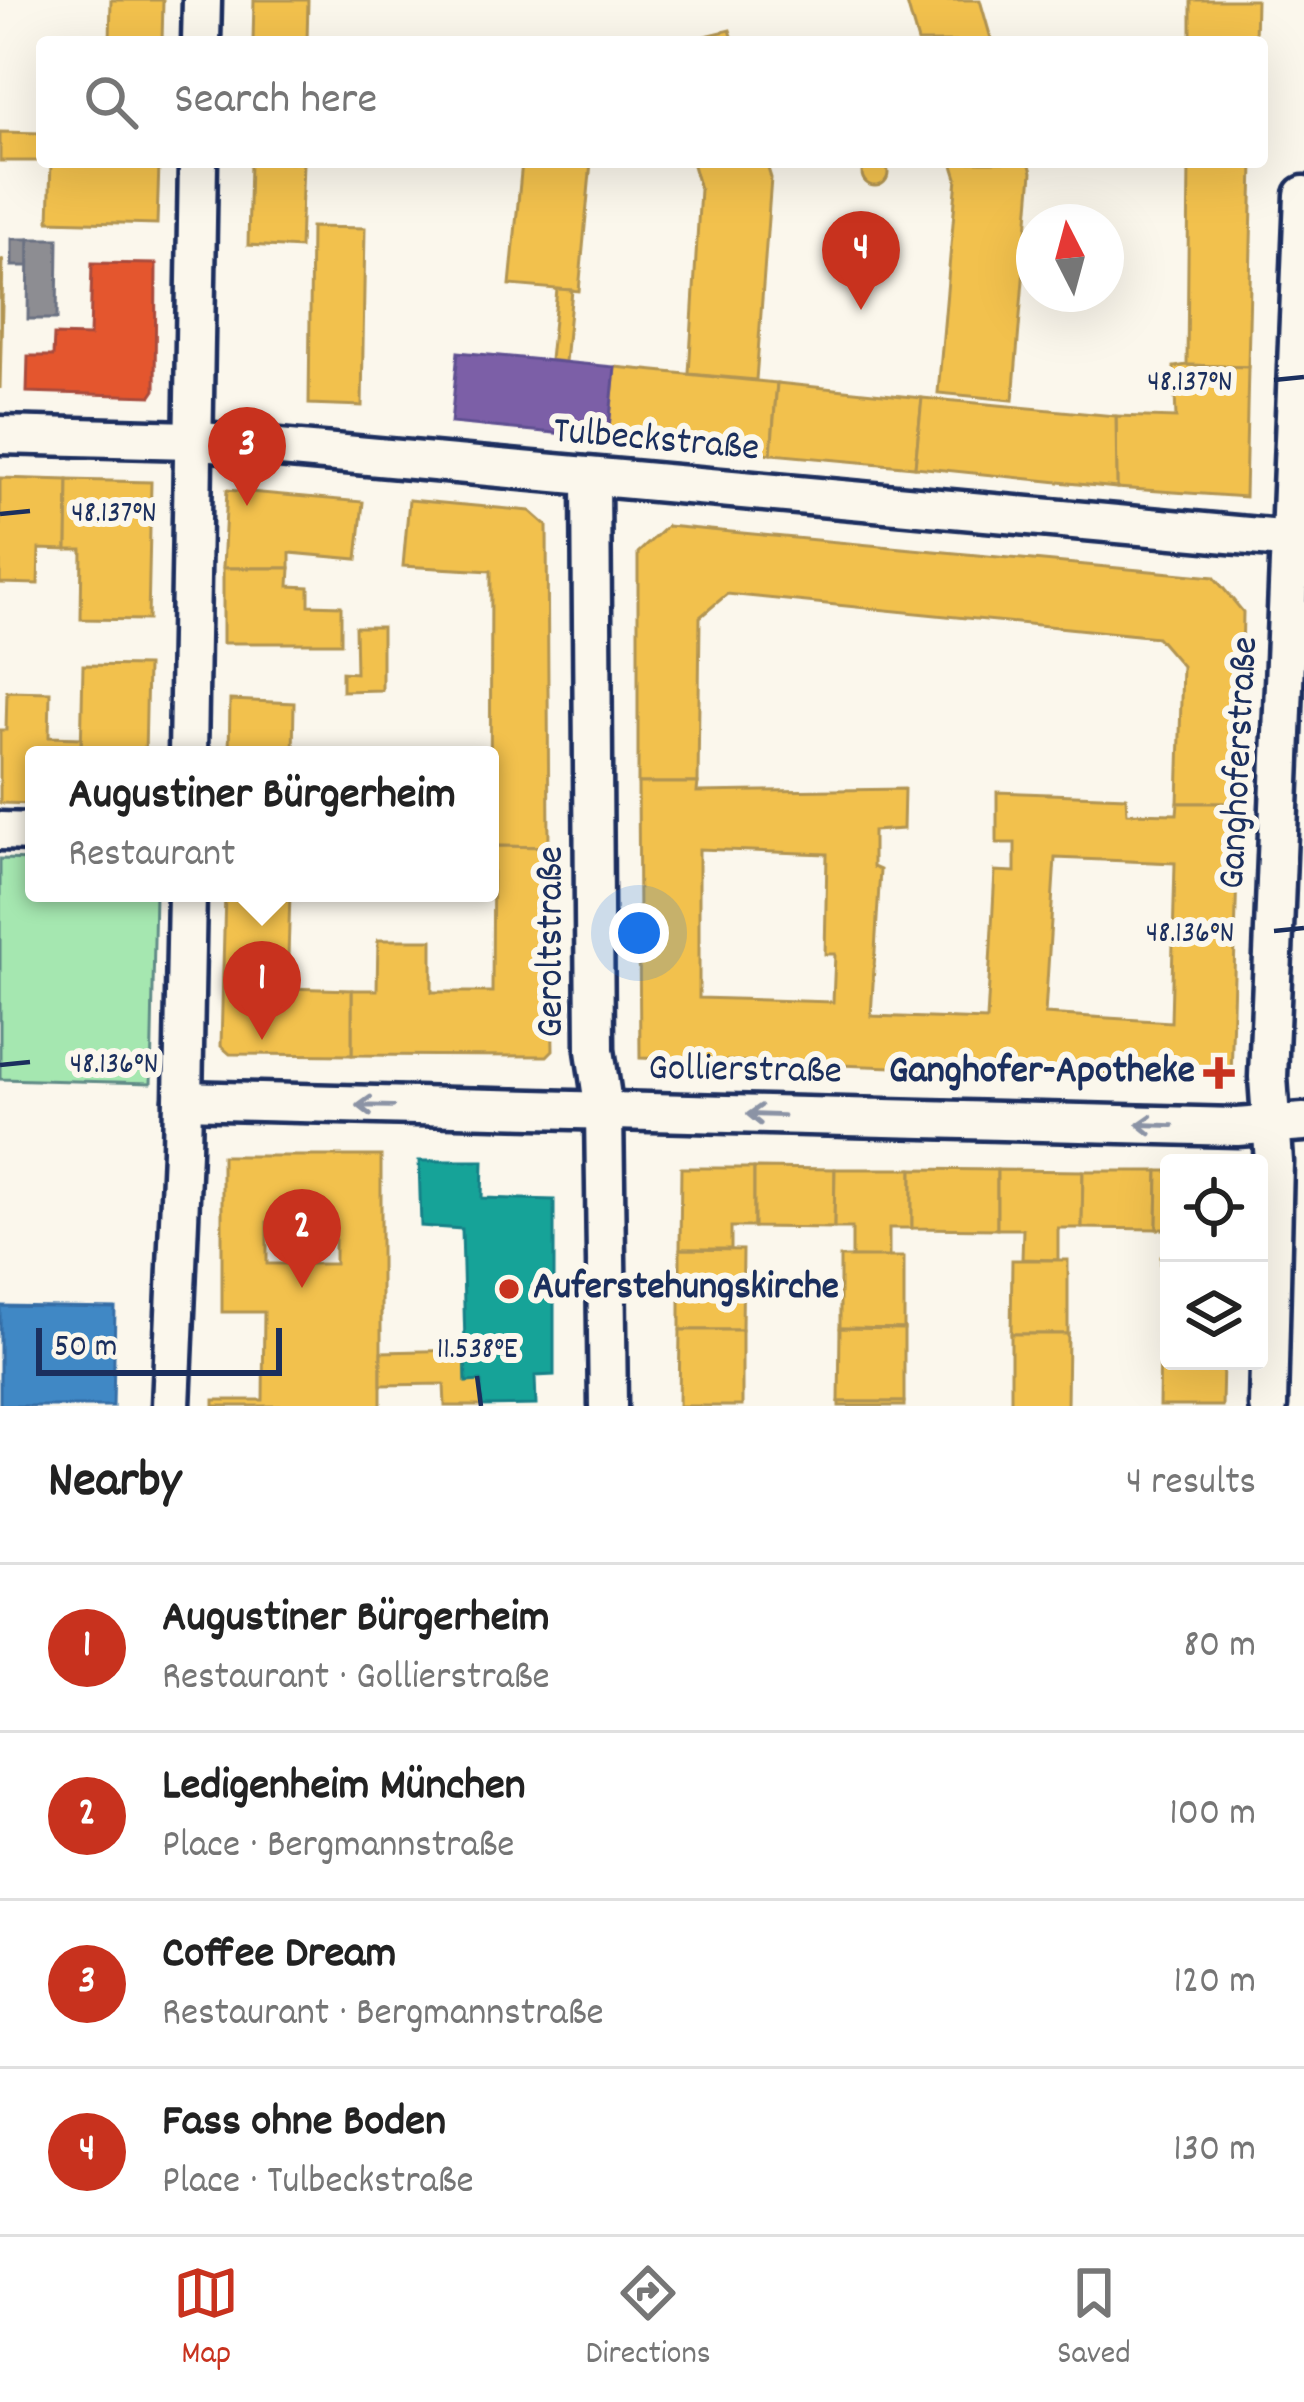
<!DOCTYPE html>
<meta charset="utf-8">
<style>
body{margin:0;font-family:Dekko,sans-serif;background:#f6f6f6;color:#222}
.controls{position:absolute;right:36px;bottom:36px;display:grid;overflow:hidden;border-radius:12px;box-shadow:0 12px 48px #0002}
.controls button{width:108px;height:108px;display:grid;place-items:center;padding:0;border:0;border-bottom:3px solid #e0e0e0;background:#fff;color:#222;font:60px sans-serif}
.compass{position:absolute;left:1016px;top:204px;width:108px;height:108px;border-radius:50%;background:#fff;box-shadow:0 12px 48px #0002;rotate:354deg}
.scale{position:absolute;left:36px;bottom:30px;width:246px;box-sizing:border-box;padding-left:12px;border:6px solid #1b2f5e;border-top:0;font-size:33px;line-height:42px;white-space:nowrap;color:#1b2f5e;-webkit-text-stroke:9px #fbf7ec;paint-order:stroke}
.you{position:absolute;left:639px;top:933px;width:42px;height:42px;margin:-30px;border:9px solid #fff;border-radius:50%;background:#1a73e8;box-shadow:0 0 0 18px #1a73e833}
.badge{display:grid;place-items:center;width:78px;height:78px;border-radius:50%;background:#c8321e;color:#fff;font-size:39px;font-weight:700}
.pin{position:absolute;translate:-50% -99px;filter:drop-shadow(0 3px 6px #0008)}
.pin::after{content:'';position:absolute;top:63px;width:42px;height:36px;background:inherit;clip-path:polygon(0 0,100% 0,50% 100%)}
.popup{position:absolute;left:25px;top:746px;width:474px;height:156px;box-sizing:border-box;display:grid;place-content:center;border-radius:12px;background:#fff;filter:drop-shadow(0 3px 9px #0005);font-size:39px;white-space:nowrap;color:#767676}
.popup b{font-size:45px;color:#222}
.popup::after{content:'';position:absolute;left:50%;top:100%;margin-left:-24px;border:24px solid transparent;border-top-color:#fff}
.list{margin:0;padding:0;list-style:none}
h2{display:flex;justify-content:space-between;align-items:center;height:156px;margin:0;padding:0 48px;font-size:51px}
h2 small{font-size:39px;font-weight:400;color:#767676}
.list li{display:grid;grid-template-columns:78px 1fr auto;gap:36px;align-items:center;box-sizing:border-box;height:168px;padding:0 48px;border-top:3px solid #e0e0e0}
.list b{display:block;font-size:45px;white-space:nowrap}
.list p{margin:0;font-size:39px;white-space:nowrap;color:#767676}
.list em{font-size:39px;font-style:normal;color:#767676}
.icon{flex:none;width:66px;height:66px;fill:none;stroke:currentColor;stroke-width:2;stroke-linecap:round;stroke-linejoin:round}
.map{position:relative;flex:none;width:1304px;height:1406px;overflow:hidden}
.search{position:absolute;background:#fff;box-shadow:0 12px 48px #0002;left:36px;right:36px;top:36px;height:132px;display:flex;align-items:center;gap:30px;box-sizing:border-box;padding:0 42px;border-radius:12px;color:#767676;font-size:45px}
.sheet{height:828px;background:#fff}
nav{display:flex;justify-content:space-around;align-items:center;box-sizing:border-box;height:168px;border-top:3px solid #e0e0e0;background:#fff;font-size:33px;color:#767676}
nav a{display:grid;justify-items:center;gap:6px}
nav .on{color:#c8321e}
.map>svg:first-child{display:block}
.green{fill:#a5e7b0;stroke:#608b87;stroke-width:3}
.homes{fill:#f2c14e;stroke:#b29553;stroke-width:3;fill-rule:evenodd}
.shops{fill:#e4572e;stroke:#a84b3c;stroke-width:3}
.offices{fill:#7b5ea7;stroke:#5e5091;stroke-width:3}
.schools{fill:#3f88c5;stroke:#346da6;stroke-width:3}
.public{fill:#17a398;stroke:#188087;stroke-width:3}
.industry{fill:#8d8d92;stroke:#6b7182;stroke-width:3}
.lines{fill:none;stroke-linecap:round;stroke-linejoin:round}
.street-casing{stroke:#1b2f5e;stroke-width:45}
.street{stroke:#fbf7ec;stroke-width:36}
.oneway{stroke:#8b93a5}
.ticks{fill:none;stroke:#1b2f5e;stroke-width:4.5}
.poi-dot{fill:#c8321e;stroke:#fbf7ec;stroke-width:4.5}
.labels{text-anchor:middle;dominant-baseline:central;stroke-width:12;stroke-linejoin:round;paint-order:stroke}
.street-label{font-size:39px;fill:#1b2f5e;stroke:#fbf7ec}
.poi-label{font-size:39px;font-weight:bold;fill:#1b2f5e;stroke:#fbf7ec;text-anchor:end}
.ticks-label{font-size:30px;text-anchor:middle;fill:#1b2f5e;stroke:#fbf7ec;stroke-width:12;stroke-linejoin:round;paint-order:stroke}
</style>
<div class="map">
<svg width="1304" height="1406" viewBox="0 0 1304 1406">
<rect width="100%" height="100%" fill="#fbf7ec"/>
<filter id="ink" filterUnits="userSpaceOnUse"><feTurbulence type="fractalNoise" baseFrequency=".00833" numOctaves="2"/><feDisplacementMap in="SourceGraphic" scale="24" xChannelSelector="R" yChannelSelector="G"/><feConvolveMatrix kernelMatrix="1 2 1 2 8 2 1 2 1" color-interpolation-filters="sRGB"/></filter>
<g filter="url(#ink)">
<!-- green -->
<path class="green" d="M0 859 34 860V893H155L151 1083 0 1079Z"/>
<!-- homes -->
<g class="homes">
<path d="M111 0H163L162 42H110Z"/>
<path d="M254 0H308L307 42H253Z"/>
<path d="M906 0H980L992 42H918Z"/>
<path d="M1191 0H1256L1255 42H1191Z"/>
<path d="M730 30 734 42H681Z"/>
<path d="M0 132 42 133V161H0Z"/>
<circle cx="875" cy="173" r="13"/>
<path d="M51 162 159 164 157 224 49 221Z"/>
<path d="M250 162H303L300 248 248 245Z"/>
<path d="M522 162H591L579 291 510 285Z"/>
<path d="M692 162H766L771 178 756 380 689 374 700 189Z"/>
<path d="M952 162H1029L1032 172 1013 400 938 393 957 178Z"/>
<path d="M1189 162H1253L1248 367 1187 365Z"/>
<path d="M311 227 365 228 362 406 309 404Z"/>
<path d="M0 260H3L0 389Z"/>
<path d="M557 289 572 290 565 362 550 360Z"/>
<path d="M1187 365 1248 367 1245 497 1117 488 1116 416 1176 418 1174 367Z"/>
<path d="M615 367 777 383 771 454 608 438Z"/>
<path d="M777 383 922 398 915 467 771 454Z"/>
<path d="M922 398 1116 416 1117 488 915 467Z"/>
<path d="M0 478 68 480 67 550 39 549 38 584 0 583Z"/>
<path d="M68 480 151 482 148 620 81 619 82 550H67Z"/>
<path d="M227 490 363 502 357 559 290 553V568H223Z"/>
<path d="M409 500 530 511 547 526 549 847 490 846 491 571 403 566Z"/>
<path d="M667 526 1214 577 1243 612 1239 803H1178L1182 666 1157 637 727 594 700 617 698 783H638V553Z"/>
<path d="M223 568H290L289 586 309 587V605L341 606V643H223Z"/>
<path d="M355 627H382V690L342 691V672L356 673Z"/>
<path d="M83 665 147 666 145 755H81Z"/>
<path d="M7 691 50 692 49 737 81 738V755H34V804L0 803V730H6Z"/>
<path d="M230 700 294 703 293 755H229Z"/>
<path d="M638 783H698L697 792 904 789 903 829 873 831V867L880 870 871 1016 987 1020 995 871 1015 872V843H997V792L1126 797 1127 813 1177 814 1178 803H1239L1231 1079 640 1058ZM699 849 827 854 825 954H835L833 1002 699 998ZM1055 858 1175 863 1171 1022 1045 1014Z"/>
<path d="M493 846 549 847 553 1050 547 1056 352 1055V990H377L378 940H432V992H492Z"/>
<path d="M225 893H290L287 988 352 990V1055L230 1054 221 1046Z"/>
<path d="M222 1156H381V1406H214V1400H263L264 1312H222ZM267 1222H335V1264H267Z"/>
<path d="M681 1168H754V1227H731V1249H680Z"/>
<path d="M754 1168 835 1169 834 1228 754 1227Z"/>
<path d="M835 1169H912V1228H889V1258L852 1257V1228H834Z"/>
<path d="M912 1169 997 1170V1229L912 1228Z"/>
<path d="M997 1170 1083 1171 1082 1228H1058V1260L1022 1259 1023 1229H997Z"/>
<path d="M1083 1171H1158L1157 1229 1082 1228Z"/>
<path d="M1158 1171H1169V1229H1157Z"/>
<path d="M680 1249 743 1250 742 1330H680Z"/>
<path d="M840 1257H904V1329L840 1328Z"/>
<path d="M1161 1257H1169V1332H1160Z"/>
<path d="M1012 1260H1068V1334H1011Z"/>
<path d="M840 1328 904 1329V1402H839Z"/>
<path d="M680 1330H742V1406H679Z"/>
<path d="M1160 1332H1169V1361H1223L1222 1406H1159Z"/>
<path d="M1011 1334H1068L1067 1406H1011Z"/>
<path d="M465 1350 466 1382 481 1381 482 1406H445L444 1384 381 1385V1352Z"/>
<rect x="839" y="1402" width="65" height="4"/>
</g>
<!-- shops -->
<path class="shops" d="M92 263 156 264 155 390 151 396 27 392 28 356H53L54 335 90 336Z"/>
<!-- offices -->
<path class="offices" d="M458 352 615 367 608 438 451 423Z"/>
<!-- schools -->
<path class="schools" d="M0 1306 115 1308 113 1406H0Z"/>
<!-- public -->
<path class="public" d="M419 1161H483L482 1198 554 1200V1375L535 1376 536 1405 482 1406 481 1381 466 1382 462 1229 421 1226Z"/>
<!-- industry -->
<g class="industry">
<rect x="12" y="239" width="17" height="27"/>
<path d="M29 239H58L57 319H28Z"/>
</g>
<g class="lines">
<defs>
<g id="street">
<path d="M201 42 202 0"/>
<path d="M0 435 191 440 1304 541"/>
<path d="M591 477 595 1050 604 1111 608 1406"/>
<path d="M188 755 198 162"/>
<path d="M0 831 34 832"/>
<path d="M183 1100 1237 1127 1304 1122"/>
<path d="M171 1406 182 1151 187 893"/>
<path d="M1268 1406 1274 1162 1268 1077 1304 195"/>
</g>
</defs>
<!-- street casing -->
<use href="#street" class="street-casing"/>
<!-- street -->
<use href="#street" class="street"/>
</g>
<!-- one-way arrows -->
<defs><path id="oneway-shaft" d="M-6 0H5M1.5-3L5.5 0L1.5 3" fill="none" stroke-width="1.6" stroke-linecap="round" stroke-linejoin="round" transform="scale(3)"/></defs>
<g class="oneway">
<use href="#oneway-shaft" transform="translate(375 1106) rotate(-179)"/>
<use href="#oneway-shaft" transform="translate(765 1115) rotate(-178)"/>
<use href="#oneway-shaft" transform="translate(1155 1125) rotate(-178)"/>
</g>
</g>
<!-- ticks -->
<path class="ticks" d="M1274 380 1304 377M0 514 30 511M1274 931 1304 928M0 1065 30 1062M477 1376 481 1406"/>
<!-- markers -->
<g class="poi-dot">
<path d="M1213 1055h12v12h12v12h-12v12h-12v-12h-12v-12h12z"/>
<circle cx="509" cy="1289" r="12"/>
</g>
<g class="labels">
<!-- street labels -->
<g class="street-label">
<text transform="translate(656 442) rotate(5)">Tulbeckstraße</text>
<text transform="translate(1241 763) rotate(-87)">Ganghoferstraße</text>
<text transform="translate(553 942) rotate(-90)">Geroltstraße</text>
<text transform="translate(745 1072) rotate(1)">Gollierstraße</text>
</g>
<!-- poi labels -->
<g class="poi-label">
<text x="1195" y="1073">Ganghofer-Apotheke</text>
<text x="533" y="1289" text-anchor="start">Auferstehungskirche</text>
</g>
</g>
<g class="ticks-label">
<text x="1190" y="390">48.137°N</text>
<text x="114" y="521">48.137°N</text>
<text x="1190" y="941">48.136°N</text>
<text x="114" y="1072">48.136°N</text>
<text x="477" y="1357">11.538°E</text>
</g>
</svg>
<div class="controls">
<button><svg class="icon" aria-label="locate" viewBox="0 0 24 24"><circle cx="12" cy="12" r="6"/><path d="M12 2v4M12 18v4M2 12h4M18 12h4"/></svg></button>
<button><svg class="icon" aria-label="layers" viewBox="0 0 24 24"><path d="M12 4l9 5-9 5-9-5zM3 14l9 5 9-5"/></svg></button>
</div>
<svg class="compass" viewBox="-18 -18 36 36"><path d="M0-13l5 13h-10z" fill="#e53935"/><path d="M0 13l5-13h-10z" fill="#767676"/></svg>
<div class="scale">50 m</div>
<div class="you"></div>
<div class="pin badge" style="left:262px;top:1040px">1</div>
<div class="popup"><b>Augustiner Bürgerheim</b>Restaurant</div>
<div class="pin badge" style="left:302px;top:1288px">2</div>
<div class="pin badge" style="left:247px;top:506px">3</div>
<div class="pin badge" style="left:861px;top:310px">4</div>
<div class="search"><svg class="icon" aria-label="search" viewBox="0 0 24 24"><circle cx="10" cy="10" r="6"/><path d="M15 15l6 6"/></svg>Search here</div>
</div>
<section class="sheet">
<h2>Nearby<small>4 results</small></h2>
<ul class="list">
<li><span class="badge">1</span><div><b>Augustiner Bürgerheim</b><p>Restaurant · Gollierstraße</p></div><em>80 m</em></li>
<li><span class="badge">2</span><div><b>Ledigenheim München</b><p>Place · Bergmannstraße</p></div><em>100 m</em></li>
<li><span class="badge">3</span><div><b>Coffee Dream</b><p>Restaurant · Bergmannstraße</p></div><em>120 m</em></li>
<li><span class="badge">4</span><div><b>Fass ohne Boden</b><p>Place · Tulbeckstraße</p></div><em>130 m</em></li>
</ul>
</section>
<nav>
<a class="on"><svg class="icon" aria-label="map" viewBox="0 0 24 24"><path d="M3 6l6-2 6 2 6-2v14l-6 2-6-2-6 2zM9 4v14M15 6v14"/></svg>Map</a>
<a><svg class="icon" aria-label="directions" viewBox="0 0 24 24"><path d="M12 3l9 9-9 9-9-9zM9 14v-3h6M13 9l2 2-2 2"/></svg>Directions</a>
<a><svg class="icon" aria-label="saved" viewBox="0 0 24 24"><path d="M7 4h10v16l-5-4-5 4z"/></svg>Saved</a>
</nav>
